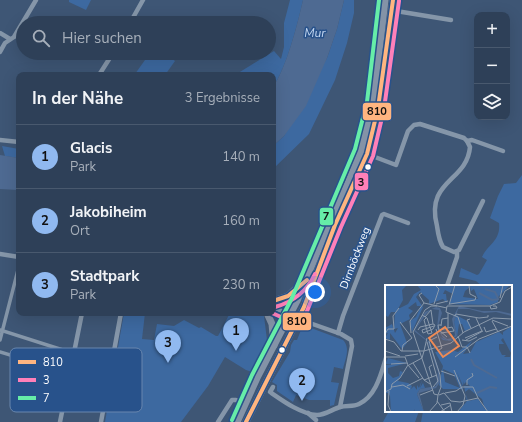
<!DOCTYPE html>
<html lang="de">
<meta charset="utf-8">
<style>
body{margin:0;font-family:"Nunito Sans",sans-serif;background:#36475e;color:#f1f3f6}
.controls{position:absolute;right:12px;top:12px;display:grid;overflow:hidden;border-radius:8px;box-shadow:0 4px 16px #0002}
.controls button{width:36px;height:36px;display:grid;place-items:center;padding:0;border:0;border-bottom:1px solid #49596e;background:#2e4058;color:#f1f3f6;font:20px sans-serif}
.you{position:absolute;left:315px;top:292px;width:14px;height:14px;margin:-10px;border:3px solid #fff;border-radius:50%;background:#1a73e8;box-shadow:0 0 0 6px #1a73e833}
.badge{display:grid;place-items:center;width:26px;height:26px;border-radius:50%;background:#90b9f0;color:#111;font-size:13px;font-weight:700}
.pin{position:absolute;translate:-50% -33px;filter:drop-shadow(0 1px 2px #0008)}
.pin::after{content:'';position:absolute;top:21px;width:14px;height:12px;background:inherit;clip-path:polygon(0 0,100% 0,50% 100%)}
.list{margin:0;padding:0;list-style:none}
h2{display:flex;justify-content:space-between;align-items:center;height:52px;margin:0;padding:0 16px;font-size:17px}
h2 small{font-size:13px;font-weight:400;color:#a7afba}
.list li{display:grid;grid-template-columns:26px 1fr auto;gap:12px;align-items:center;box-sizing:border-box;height:64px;padding:0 16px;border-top:1px solid #49596e}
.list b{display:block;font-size:15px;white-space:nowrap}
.list p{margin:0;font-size:13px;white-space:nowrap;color:#a7afba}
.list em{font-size:13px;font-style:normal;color:#a7afba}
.icon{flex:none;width:22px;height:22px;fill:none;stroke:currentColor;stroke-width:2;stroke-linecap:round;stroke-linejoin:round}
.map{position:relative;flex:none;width:522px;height:422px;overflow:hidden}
.search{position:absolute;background:#2e4058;box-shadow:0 4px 16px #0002;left:16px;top:16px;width:260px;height:44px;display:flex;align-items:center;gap:10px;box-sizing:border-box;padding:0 14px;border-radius:22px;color:#a7afba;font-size:15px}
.panel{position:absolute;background:#2e4058;box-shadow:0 4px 16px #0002;left:16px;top:72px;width:260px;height:244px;border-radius:8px}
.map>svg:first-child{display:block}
.green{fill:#3d69a0}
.water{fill:#4e6a92}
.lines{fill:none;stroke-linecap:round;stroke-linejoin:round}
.pedestrian{stroke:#8596a9;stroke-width:3.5}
.minor{stroke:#8596a9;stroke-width:4.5}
.primary{stroke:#8493a7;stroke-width:7}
.bus-1-casing{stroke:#28528b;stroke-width:7}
.bus-2-casing{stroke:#28528b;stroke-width:7}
.bus-3-casing{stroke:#28528b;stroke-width:7}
.bus-1{stroke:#ffb580;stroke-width:4}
.bus-2{stroke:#ff80b9;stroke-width:4}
.bus-3{stroke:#66eda8;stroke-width:4}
.bus-dot{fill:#fff;stroke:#28528b;stroke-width:1.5}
.labels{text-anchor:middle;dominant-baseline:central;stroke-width:3;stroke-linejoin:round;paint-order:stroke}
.street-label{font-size:11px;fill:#fff;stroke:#28528b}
.water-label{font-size:12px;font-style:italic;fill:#c3d7f1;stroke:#28528b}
.inset-river{fill:none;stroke:#4e6a92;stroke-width:2}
.inset-road{fill:none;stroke:#8b9aac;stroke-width:1}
.view{fill:#ef8b55;fill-opacity:0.15;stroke:#ef8b55;stroke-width:2}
.inset-edge{fill:none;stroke:#fff;stroke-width:2}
.key{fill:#28528b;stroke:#6886ae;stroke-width:1}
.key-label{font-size:11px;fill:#fff}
.line-badge{stroke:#28528b;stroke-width:1.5}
.pale-badge-label{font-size:11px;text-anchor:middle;font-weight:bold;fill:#111}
</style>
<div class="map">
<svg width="522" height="422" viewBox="0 0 522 422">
<rect width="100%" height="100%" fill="#3e5675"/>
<!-- green -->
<g class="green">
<path d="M69 0H91L86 10 69 2Z"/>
<path d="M290 0H303C298 23 286 69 273 87V75H235L274 51 281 59 284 47V23Z"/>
<path d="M344 0H354V13L347 43 335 80 309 134 273 169V146L284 136 327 58 337 29Z"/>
<path d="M150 53H164L175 61 165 75 135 74Z"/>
<path d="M2 146 19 149V158L5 156Z"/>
<path d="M522 175V422H421L423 411H511V286H482L476 281 459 277 461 268 477 275 479 274 487 260 482 257C488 244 501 241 499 223L490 218 498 196 504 184 516 183Z"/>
<path d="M124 313H145L142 339 154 340 157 324 174 326 184 320 199 328 201 327 216 336H218L230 313H261L264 316 267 340 252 372 246 370 225 357 208 386 181 422H105Z"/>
<path d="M303 325 343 340C351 348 345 360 343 369L334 367 331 382 339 383 334 405 330 406V400H309L296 395 293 402 277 391V385L272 382 290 352 291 345 294 340H297Z"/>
<path d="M389 411H419L415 422H383Z"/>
</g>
<!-- water -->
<g class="water">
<path d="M303 0H344L337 29 327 58 306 106 284 136 273 146V87C286 69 298 23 303 0Z"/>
<path d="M0 155 19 158V190L0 189Z"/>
</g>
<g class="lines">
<!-- pedestrian -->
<g class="pedestrian">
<path d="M0 330 66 351H74"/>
<path d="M0 340 19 266"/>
<path d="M0 352 60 370 66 351"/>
<path d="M60 370 70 375"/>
</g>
<!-- minor -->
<g class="minor">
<path d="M390 10 451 20"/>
<path d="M130 23 143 0"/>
<path d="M0 33 10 39"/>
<path d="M0 52 5 43 14 37 36 0"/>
<path d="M99 75 113 53"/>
<path d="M0 140 19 142"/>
<path d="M467 141 470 147C467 182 425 180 437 226 438 233 439 241 443 247L454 252 459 250 483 201"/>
<path d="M367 154 396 165 408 131 414 125 420 124 464 138 467 141 472 140 503 151"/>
<path d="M0 254 19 257"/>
<path d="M447 286 457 257V252"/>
<path d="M273 307 304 321 341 334 351 340 352 346 340 407"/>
<path d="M338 333 343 316 382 215 384 214 408 223"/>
<path d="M273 387 270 392C283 401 301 414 317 415 325 415 333 409 340 407 346 405 353 407 359 404 376 396 381 374 386 358"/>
<path d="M308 413 316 420"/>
<path d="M60 422 82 313"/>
<path d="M101 422 121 313"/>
<path d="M218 422 232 400H236"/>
</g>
<!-- primary -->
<g class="primary">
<path d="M273 301 288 296 303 282"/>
<path d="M267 313 272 324 274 345"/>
<path d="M237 422 257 378 297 301 325 233 348 183 361 151 373 103 385 0"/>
<path d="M246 422 304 307 335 225 367 154 378 108 393 0"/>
</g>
<defs>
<g id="bus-1">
<path d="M273 301 288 296 307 280"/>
<path d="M246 422 304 307 335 225 367 154 378 108 393 0"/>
</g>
<g id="bus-2">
<path d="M275 307C293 302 307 291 315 274"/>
<path d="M272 313 297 324H300L303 321 341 227 373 156 384 109 399 1"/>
</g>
<path id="bus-3" d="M232 420 252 375 292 298 355 149 367 102 379 0"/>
</defs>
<!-- bus-1 casing -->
<use href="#bus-1" class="bus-1-casing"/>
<!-- bus-2 casing -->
<use href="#bus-2" class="bus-2-casing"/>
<!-- bus-3 casing -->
<use href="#bus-3" class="bus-3-casing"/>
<!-- bus-1 -->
<use href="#bus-1" class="bus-1"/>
<!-- bus-2 -->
<use href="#bus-2" class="bus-2"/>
<!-- bus-3 -->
<use href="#bus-3" class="bus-3"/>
</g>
<!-- markers -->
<g class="bus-dot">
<circle cx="368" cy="167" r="3.5"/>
<circle cx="282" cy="350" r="3.5"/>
</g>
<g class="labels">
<!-- street labels -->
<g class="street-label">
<text transform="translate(355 258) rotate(-69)">Dirnböckweg</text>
</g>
<!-- water labels -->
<g class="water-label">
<text x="315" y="33">Mur</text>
</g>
</g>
<!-- overview -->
<g transform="translate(385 285)">
<rect width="127" height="127" fill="#3e5675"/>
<path d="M0 0H22L17 5 18 15 13 24 23 19 29 9 36 5 32 0H127V2L124 1 113 12V17L105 20 64 19 68 9 60 5 58 9H61L62 18 58 14 44 19V15L35 7 31 12 38 22 27 47 25 36 31 32 36 21H32L31 17 23 23 28 26 24 30 25 34 15 39 22 58 17 64 5 48V55L0 53 3 48 0 49V43L7 39 10 48 13 43 9 44 10 27H6L3 32 0 30ZM85 2 86 6 89 4 93 14 78 12 80 6ZM71 30 84 37 86 43 80 46 77 39H74L72 52 69 55 66 56 58 55 55 52 64 56 72 52 69 37ZM127 41V127H73L82 116 79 101H85L81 97 79 99V96L78 101 72 87 78 104H58L54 100 58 81 50 67 66 65 73 67 87 56 78 69 85 68 91 57 114 47 118 50V47ZM118 53 126 68 125 72H119L121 70H117L114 64V59H119L116 55ZM58 84 69 89 75 103 60 97ZM84 104 97 114 100 124 93 114 83 116 80 107ZM3 73 22 78 3 83V88L8 93 14 91 15 86 18 87 13 96 23 98 27 101 26 104 29 101 32 105V100L34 103 37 95 35 103 38 98 40 103 47 102 35 104 32 109 39 127H29L30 124 28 127H6L5 111 3 108H0V80L13 79H0Z" fill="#3d69a0" fill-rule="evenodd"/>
<path d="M74 21 97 26H114L127 29V31L111 27 99 28 84 24H73L69 37 72 51 64 56 58 53 52 43 54 25 47 24 42 28 30 45 44 57 54 85 55 97 51 103 34 108 39 127 32 109 35 104 51 101 53 87 43 57 29 46 40 27 51 22 55 23 57 28 53 41 57 50 62 54 68 53 70 50 67 34Z" fill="#4e6a92"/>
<path class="inset-river" d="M100 4 110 7 113 13M94 8 107 15 114 14M86 74 89 80 112 93M92 108 105 102 112 103"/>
<path class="inset-road" d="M37 8 34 10 39 18M115 13 118 0M39 18 62 23M49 19 54 4 50 0M51 19 63 16M65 19 90 15 91 12 85 9 84 0M64 20 70 0M105 21 106 24 112 23 111 21H108M63 28V43M37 30 42 33 47 48 43 49 39 35 41 33M70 31 71 29 94 33 103 32V30M40 32 46 25 48 39M85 34 82 35 86 43M107 35 123 41M107 36 113 47M15 37 27 53 18 60 17 66M48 39 50 40 48 44 38 48 37 45 49 41M56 40H53L54 45 62 52M56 41 57 34 63 33M99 42 101 47 111 44M51 44 57 63 54 65M33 45 35 42 48 39M55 45 67 42 69 46M26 48 25 36 39 18M56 48 69 46M78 48 73 32 61 27 62 21H105L115 17 120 6 127 2M0 49 3 44H9L8 31 14 23M73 51 77 62H82L85 68M52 52 44 56 55 90 56 102 53 110M80 53 97 46 91 33M0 54 9 57 16 66H39L66 58 79 47 108 33 127 34M77 55 84 56 92 52M81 55 98 46M42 57 53 96 48 102M0 66 15 71M39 66 42 53M20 71 33 69M0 72H20L23 80M70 72 94 54 127 41M28 78 39 95 45 99M6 79 22 78M23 80 34 93M24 80 37 73 39 66M69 85 80 111 78 120 72 127M56 86 70 91M47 92 44 82 47 80M39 95 52 90M82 100V95L88 91 87 88M22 101 38 93M7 102 18 100 25 104M77 102H88L93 113M4 106 3 120 6 127M0 107 6 104 7 99 15 93 23 80M60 108 71 106 77 102M35 110 48 105M54 110 59 108 66 116 75 117 93 113 103 127M52 116 60 127M56 120 65 118 67 127M44 127 52 118 53 110 49 109 28 47 40 25 46 21H52M55 127 66 120"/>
<path class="view" d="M60 42 74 61 58 72 44 53Z"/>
<rect width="127" height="127" class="inset-edge"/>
</g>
<!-- legend -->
<rect x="10" y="348" width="132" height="64" rx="6" class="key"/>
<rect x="18" y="360" width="18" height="4" fill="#ffb580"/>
<rect x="18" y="378" width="18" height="4" fill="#ff80b9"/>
<rect x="18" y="396" width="18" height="4" fill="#66eda8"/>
<g class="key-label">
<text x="43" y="366">810</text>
<text x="43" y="384">3</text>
<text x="43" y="402">7</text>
</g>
<g class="line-badge">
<rect x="362" y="102" width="30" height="19" rx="4" fill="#ffb580"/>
<rect x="354" y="172" width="15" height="19" rx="4" fill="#ff80b9"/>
<rect x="319" y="207" width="15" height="19" rx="4" fill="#66eda8"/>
<rect x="282" y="312" width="30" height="19" rx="4" fill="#ffb580"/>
</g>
<g class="pale-badge-label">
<text x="377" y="115">810</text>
<text x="361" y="186">3</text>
<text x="326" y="220">7</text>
<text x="297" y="325">810</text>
</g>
</svg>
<div class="controls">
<button>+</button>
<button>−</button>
<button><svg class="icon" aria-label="layers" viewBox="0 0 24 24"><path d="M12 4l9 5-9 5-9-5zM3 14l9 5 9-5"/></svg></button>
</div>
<div class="you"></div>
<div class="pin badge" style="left:236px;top:351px">1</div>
<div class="pin badge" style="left:302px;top:401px">2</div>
<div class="pin badge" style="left:168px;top:363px">3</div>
<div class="search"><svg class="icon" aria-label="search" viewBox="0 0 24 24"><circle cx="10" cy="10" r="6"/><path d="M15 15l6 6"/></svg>Hier suchen</div>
<section class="panel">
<h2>In der Nähe<small>3 Ergebnisse</small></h2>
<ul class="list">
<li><span class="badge">1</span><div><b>Glacis</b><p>Park</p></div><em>140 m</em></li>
<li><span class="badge">2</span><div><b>Jakobiheim</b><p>Ort</p></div><em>160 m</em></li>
<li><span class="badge">3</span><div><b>Stadtpark</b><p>Park</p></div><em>230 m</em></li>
</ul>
</section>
</div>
